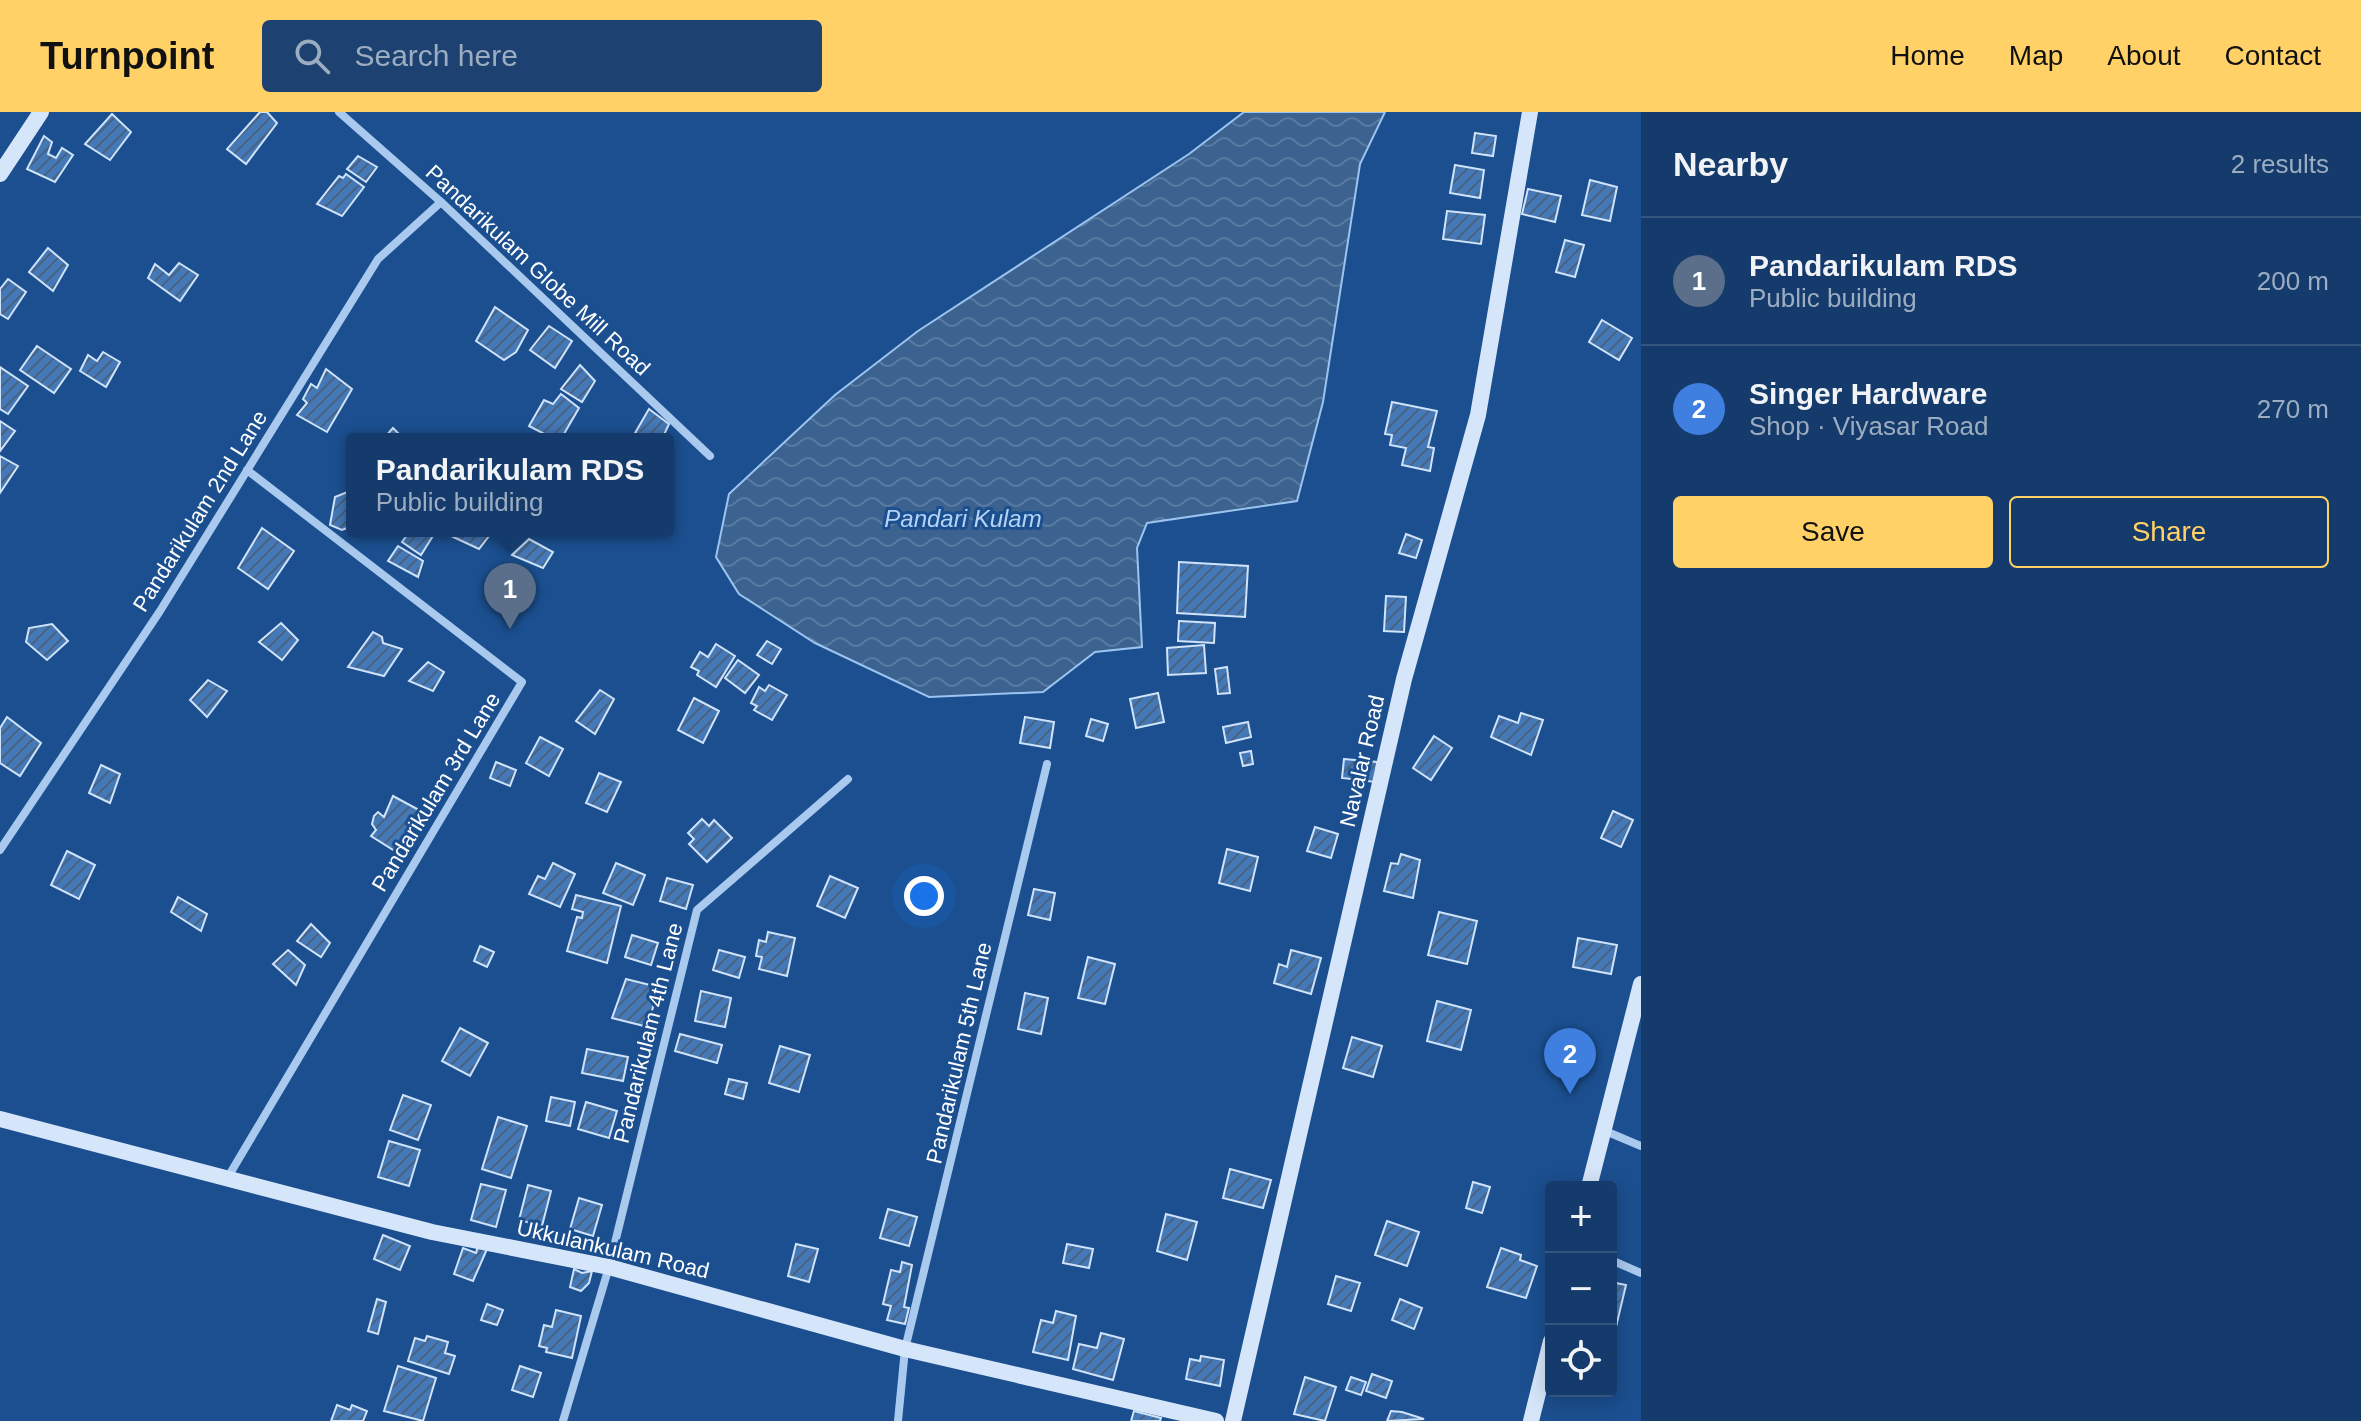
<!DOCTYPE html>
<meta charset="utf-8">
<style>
body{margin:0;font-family:Arial,sans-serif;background:#1d4271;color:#f1f3f6}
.controls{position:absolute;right:24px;bottom:24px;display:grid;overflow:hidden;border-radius:8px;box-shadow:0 4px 20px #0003}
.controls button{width:72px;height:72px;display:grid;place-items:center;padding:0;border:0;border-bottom:2px solid #33557e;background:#143b6b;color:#f1f3f6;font:40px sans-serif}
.you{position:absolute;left:924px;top:784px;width:28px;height:28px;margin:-20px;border:6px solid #fff;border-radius:50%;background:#1a73e8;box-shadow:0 0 0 12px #1a73e833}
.badge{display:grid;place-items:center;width:52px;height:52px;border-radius:50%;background:#ffd166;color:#fff;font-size:26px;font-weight:700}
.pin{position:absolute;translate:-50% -66px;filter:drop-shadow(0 2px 4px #0008)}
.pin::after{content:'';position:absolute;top:42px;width:28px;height:24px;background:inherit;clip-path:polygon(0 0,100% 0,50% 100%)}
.popup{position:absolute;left:346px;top:321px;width:328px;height:104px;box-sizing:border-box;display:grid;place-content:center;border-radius:8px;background:#143b6b;filter:drop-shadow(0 2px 6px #0005);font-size:26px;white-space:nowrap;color:#9dadc1}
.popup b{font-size:30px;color:#f1f3f6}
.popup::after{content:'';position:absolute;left:50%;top:100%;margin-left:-16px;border:16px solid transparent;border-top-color:#143b6b}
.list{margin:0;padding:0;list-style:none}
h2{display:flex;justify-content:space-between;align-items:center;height:104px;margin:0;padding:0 32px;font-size:34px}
h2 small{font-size:26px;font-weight:400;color:#9dadc1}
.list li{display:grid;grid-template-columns:52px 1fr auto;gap:24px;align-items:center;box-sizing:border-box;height:128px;padding:0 32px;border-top:2px solid #33557e}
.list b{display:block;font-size:30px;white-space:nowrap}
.list p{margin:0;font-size:26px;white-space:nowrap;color:#9dadc1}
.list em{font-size:26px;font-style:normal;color:#9dadc1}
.actions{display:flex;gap:16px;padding:24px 32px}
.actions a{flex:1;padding:18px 0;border:2px solid #ffd166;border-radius:8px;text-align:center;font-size:28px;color:#ffd166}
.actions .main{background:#ffd166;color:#111}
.icon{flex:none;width:44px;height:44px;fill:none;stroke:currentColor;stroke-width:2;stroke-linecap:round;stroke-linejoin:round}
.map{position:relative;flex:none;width:1641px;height:1309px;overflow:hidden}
header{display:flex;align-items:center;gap:48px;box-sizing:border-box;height:112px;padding:0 40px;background:#ffd166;color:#111}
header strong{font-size:38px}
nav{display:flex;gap:44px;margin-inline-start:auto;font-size:28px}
.search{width:560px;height:72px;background:#1d4271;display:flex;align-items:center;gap:20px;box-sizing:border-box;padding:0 28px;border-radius:8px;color:#9dadc1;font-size:30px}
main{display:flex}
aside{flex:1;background:#143b6b}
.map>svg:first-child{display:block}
.water{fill:url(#water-waves);stroke:#9cc4f0;stroke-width:2}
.building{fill:url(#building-hatch);stroke:#cfe3fa;stroke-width:2}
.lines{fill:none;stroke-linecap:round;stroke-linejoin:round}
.street{stroke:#a9c9ee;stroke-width:8}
.secondary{stroke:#d6e6fa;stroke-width:16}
.labels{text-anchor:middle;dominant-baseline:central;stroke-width:6;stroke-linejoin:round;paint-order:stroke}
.street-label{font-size:22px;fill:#fff;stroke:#1b4f8f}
.water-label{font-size:24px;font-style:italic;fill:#b5d3f5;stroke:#1b4f8f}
</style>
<header>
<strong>Turnpoint</strong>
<div class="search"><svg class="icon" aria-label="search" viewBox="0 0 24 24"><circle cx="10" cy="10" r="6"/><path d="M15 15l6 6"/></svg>Search here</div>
<nav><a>Home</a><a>Map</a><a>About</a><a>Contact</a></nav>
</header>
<main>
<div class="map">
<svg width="1641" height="1309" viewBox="0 0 1641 1309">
<defs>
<pattern id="water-waves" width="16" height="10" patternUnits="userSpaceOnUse" patternTransform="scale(2)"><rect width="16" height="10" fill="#3c6290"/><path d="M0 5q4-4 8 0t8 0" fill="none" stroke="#597aa1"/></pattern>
<pattern id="building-hatch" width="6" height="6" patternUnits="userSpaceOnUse" patternTransform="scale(2)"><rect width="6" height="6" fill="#4478b7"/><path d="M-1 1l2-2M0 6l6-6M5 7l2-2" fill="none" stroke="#486282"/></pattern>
</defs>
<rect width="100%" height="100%" fill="#1b4f8f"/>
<!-- water -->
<path class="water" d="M1244 0H1385L1360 52 1323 290 1297 389 1147 411 1137 436 1142 535 1095 540 1043 580 929 585 815 531 739 482 716 445 729 382 835 283 918 219 1189 42Z"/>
<!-- building -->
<g class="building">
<path d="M260 0H267L277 11 246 52 227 37Z"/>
<path d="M112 2 131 20 110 48 85 32Z"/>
<path d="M1475 21 1496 24 1493 44 1472 41Z"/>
<path d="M44 24 52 30 48 42 56 46 62 36 73 43 55 70 27 57Z"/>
<path d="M358 44 377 55 366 70 347 57Z"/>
<path d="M1455 53 1484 58 1480 86 1450 81Z"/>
<path d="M346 62 364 75 342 104 317 92 339 64 343 66Z"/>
<path d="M1590 68 1617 75 1610 109 1582 103Z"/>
<path d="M1528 77 1561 84 1555 110 1522 102Z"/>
<path d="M1447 99 1485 103 1481 132 1443 127Z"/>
<path d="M1565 128 1584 133 1575 165 1556 160Z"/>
<path d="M48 136 68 153 53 179 29 160Z"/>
<path d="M179 151 198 163 180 189 148 166 155 152 169 163Z"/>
<path d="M8 167 26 180 8 207 0 202V177Z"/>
<path d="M495 195 528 218 516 240 504 248 476 229Z"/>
<path d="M1602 208 1632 226 1619 248 1589 230Z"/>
<path d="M549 214 572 229 555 256 530 238Z"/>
<path d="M37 234 71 257 54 281 20 258Z"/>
<path d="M103 240 120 250 106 275 80 259 88 243 97 249Z"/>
<path d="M580 253 595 269 582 290 561 277Z"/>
<path d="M0 255 28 274 8 302 0 297Z"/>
<path d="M326 257 352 277 327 320 297 303 307 291 303 287 311 272 317 276Z"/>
<path d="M561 282 579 296 561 327H554L529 314 544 288 553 292Z"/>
<path d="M1392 290 1437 299 1428 335 1434 336 1430 359 1402 353 1406 336 1390 333 1392 323 1385 322Z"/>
<path d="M649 297 669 312 662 327H648L635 321Z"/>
<path d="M0 309 15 319 0 339Z"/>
<path d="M393 316 404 327H383Z"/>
<path d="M0 344 18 354 0 381Z"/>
<path d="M350 379 352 414 342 418 330 413 335 385Z"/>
<path d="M262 416 294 439 268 477 238 456Z"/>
<path d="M410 419H436L421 443 402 430Z"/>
<path d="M452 419H481L489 424 479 437 449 423Z"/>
<path d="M1406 422 1422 428 1416 446 1399 441Z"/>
<path d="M529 427 553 440 543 456 512 443Z"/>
<path d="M398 434 423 449 418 465 388 449Z"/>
<path d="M1179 450 1248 454 1245 505 1177 501Z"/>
<path d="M1386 484 1406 485 1404 520 1384 519Z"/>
<path d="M1179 509 1215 511 1214 531 1178 529Z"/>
<path d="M281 511 298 528 282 548 259 530Z"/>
<path d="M52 512 68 529 47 548 26 530 29 516Z"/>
<path d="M373 520 382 525 383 531 402 537 384 564 348 555Z"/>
<path d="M767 529 781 537 772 552 757 543Z"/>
<path d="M716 532 735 544 716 575 697 563 699 559 691 555 700 540 708 545Z"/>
<path d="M1204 533 1206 561 1168 563 1167 536Z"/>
<path d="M738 548 759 563 745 581 725 566Z"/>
<path d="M428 550 444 560 433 579 409 569Z"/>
<path d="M1227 555 1230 581 1218 582 1215 557Z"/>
<path d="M208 568 227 579 207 605 190 588Z"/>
<path d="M769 573 787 583 772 608 754 598 757 594 751 591 759 575 765 579Z"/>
<path d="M600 578 614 587 595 622 576 609Z"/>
<path d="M1158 581 1164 610 1136 616 1130 587Z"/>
<path d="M694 586 719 599 703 631 678 618Z"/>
<path d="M1521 601 1543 608 1531 643 1491 625 1499 604 1518 611Z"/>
<path d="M7 605 41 631 20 664 0 651V616Z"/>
<path d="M1025 605 1054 610 1050 636 1020 631Z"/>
<path d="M1091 607 1108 612 1103 629 1086 624Z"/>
<path d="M1248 610 1251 625 1226 631 1223 615Z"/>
<path d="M1434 624 1452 636 1431 668 1413 656Z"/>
<path d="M540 625 563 637 549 664 526 651Z"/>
<path d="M1251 639 1253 652 1243 654 1240 641Z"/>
<path d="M1344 647 1377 650 1375 670 1342 666Z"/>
<path d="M496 650 516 658 510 674 490 666Z"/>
<path d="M101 653 120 662 110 691 89 681Z"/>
<path d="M599 661 621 670 607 700 586 691Z"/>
<path d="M393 684 419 698 398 741 371 724 376 718 372 712 374 704 378 700 384 705Z"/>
<path d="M1613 699 1633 708 1621 735 1601 726Z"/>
<path d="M702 707 709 714 714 708 732 726 707 750 689 732 694 727 688 721Z"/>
<path d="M1315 715 1338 722 1331 746 1307 739Z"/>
<path d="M1227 737 1258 745 1250 779 1219 771Z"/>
<path d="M67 739 95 753 79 787 51 773Z"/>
<path d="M1401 742 1420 748 1413 786 1384 779 1391 751 1398 752Z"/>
<path d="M553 751 575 762 560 795 529 782 538 764 545 767Z"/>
<path d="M616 751 645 763 633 793 603 781Z"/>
<path d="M830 764 858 776 845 806 817 794Z"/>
<path d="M667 766 693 773 686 797 660 789Z"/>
<path d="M1034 777 1055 781 1050 808 1028 803Z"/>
<path d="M576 783 621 794 607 851 567 839 577 805 582 806 583 800 572 797Z"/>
<path d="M178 785 207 802 201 819 171 800Z"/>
<path d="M1439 800 1477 809 1467 852 1428 843Z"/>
<path d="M311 812 330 831 321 845 297 829Z"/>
<path d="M768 820 795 826 787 864 759 857 762 845 756 844 759 828 766 830Z"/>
<path d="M632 823 658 831 651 853 625 845Z"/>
<path d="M1578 826 1617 833 1611 862 1573 855Z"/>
<path d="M480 834 494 840 487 855 474 849Z"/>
<path d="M288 838 305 853 296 873 273 852Z"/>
<path d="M719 838 745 845 739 866 713 858Z"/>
<path d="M1291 838 1321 846 1311 882 1274 871 1279 852 1287 855Z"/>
<path d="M1088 845 1115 852 1105 892 1078 886Z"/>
<path d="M626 867 658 875 648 915 612 906Z"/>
<path d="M701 879 731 886 725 915 695 909Z"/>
<path d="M1025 881 1048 886 1041 922 1018 917Z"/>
<path d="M1437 889 1471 898 1461 938 1427 929Z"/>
<path d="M460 916 488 931 470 964 442 949Z"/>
<path d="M680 922 722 933 717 951 675 939Z"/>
<path d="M1352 925 1382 934 1373 965 1343 956Z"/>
<path d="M780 934 810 943 799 980 769 971Z"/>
<path d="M587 937 628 945 623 969 582 961Z"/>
<path d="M729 967 747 971 743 987 725 982Z"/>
<path d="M403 983 431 993 418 1028 390 1018Z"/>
<path d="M551 985 575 990 570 1014 546 1009Z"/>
<path d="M586 990 617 999 609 1026 578 1017Z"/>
<path d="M498 1005 527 1014 511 1066 482 1057Z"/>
<path d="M389 1029 420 1038 409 1074 378 1065Z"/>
<path d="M1230 1057 1271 1068 1263 1096 1223 1086Z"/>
<path d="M1473 1070 1490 1075 1482 1101 1466 1096Z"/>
<path d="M481 1072 506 1078 496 1115 471 1108Z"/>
<path d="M528 1073 551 1079 542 1114 519 1108Z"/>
<path d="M579 1086 602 1093 593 1124 570 1117Z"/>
<path d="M888 1097 917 1105 909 1134 880 1126Z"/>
<path d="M1166 1102 1197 1110 1187 1148 1157 1139Z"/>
<path d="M1387 1109 1419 1120 1407 1154 1375 1143Z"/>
<path d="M383 1123 410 1134 400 1158 374 1147Z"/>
<path d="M796 1132 818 1137 809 1170 788 1164Z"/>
<path d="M1067 1132 1093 1137 1089 1156 1063 1151Z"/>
<path d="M478 1134 487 1137 473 1169 454 1162 463 1136 476 1141Z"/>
<path d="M1501 1136 1521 1143 1520 1148 1537 1154 1526 1186 1487 1175Z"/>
<path d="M902 1150 912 1153 904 1195 909 1196 905 1212 887 1208 891 1194 883 1192 891 1158 900 1160Z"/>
<path d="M574 1157 582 1161 592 1159 589 1171 581 1179 570 1175Z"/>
<path d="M1336 1164 1360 1171 1351 1199 1328 1192Z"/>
<path d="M1611 1170 1626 1173 1615 1219 1611 1218Z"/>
<path d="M377 1187 386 1190 378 1222 368 1219Z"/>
<path d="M1400 1187 1422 1196 1414 1217 1392 1208Z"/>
<path d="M487 1192 503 1198 497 1213 481 1208Z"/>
<path d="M556 1198 581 1204 572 1246 546 1240 547 1236 539 1234 544 1213 552 1215Z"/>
<path d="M1056 1199 1076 1204 1068 1248 1033 1240 1041 1208 1053 1211Z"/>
<path d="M1101 1221 1124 1227 1113 1268 1073 1257 1079 1232 1097 1236Z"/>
<path d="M427 1224 448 1230 445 1241 455 1244 449 1262 408 1249 415 1226 425 1229Z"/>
<path d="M1201 1244 1224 1248 1220 1274 1186 1267 1190 1247 1200 1249Z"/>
<path d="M398 1254 436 1266 423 1309 384 1299Z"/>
<path d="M520 1254 541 1261 533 1285 512 1278Z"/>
<path d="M1372 1262 1392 1269 1386 1286 1366 1279Z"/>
<path d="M1305 1265 1336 1275 1325 1309 1294 1302Z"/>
<path d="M1351 1265 1366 1270 1361 1283 1346 1278Z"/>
<path d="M337 1293 350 1298 352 1293 367 1299 363 1309H331Z"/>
<path d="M1134 1299 1161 1306 1160 1309H1131Z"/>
<path d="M1391 1299 1402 1300 1424 1307 1387 1309Z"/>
</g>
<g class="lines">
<!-- street -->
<g class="street">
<path d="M339 0 441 90 710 344"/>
<path d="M0 738 160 499 378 147 441 90"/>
<path d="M1603 1018 1641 1034"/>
<path d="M228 1065 522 570 247 358"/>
<path d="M1611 1148 1641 1161"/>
<path d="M563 1309 609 1155 697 798 848 667"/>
<path d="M898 1309 905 1237 1047 652"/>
</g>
<!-- secondary -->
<g class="secondary">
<path d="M0 62 41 0"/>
<path d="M0 1007 432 1120 609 1155 905 1237 1216 1309"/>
<path d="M1589 1075 1641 872"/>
<path d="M1233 1309 1404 567 1478 303 1530 0"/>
<path d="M1531 1309 1551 1229"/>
</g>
</g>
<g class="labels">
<!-- street labels -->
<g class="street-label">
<text transform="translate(538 158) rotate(43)">Pandarikulam Globe Mill Road</text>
<text transform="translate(200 399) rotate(-58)">Pandarikulam 2nd Lane</text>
<text transform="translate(1362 649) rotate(-77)">Navalar Road</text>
<text transform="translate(436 680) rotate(-59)">Pandarikulam 3rd Lane</text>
<text transform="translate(648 921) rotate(-76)">Pandarikulam 4th Lane</text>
<text transform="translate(959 941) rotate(-77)">Pandarikulam 5th Lane</text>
<text transform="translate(613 1137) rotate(13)">Ukkulankulam Road</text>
</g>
<!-- water labels -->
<g class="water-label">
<text x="963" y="406">Pandari Kulam</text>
</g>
</g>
</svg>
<div class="controls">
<button>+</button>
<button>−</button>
<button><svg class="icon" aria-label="locate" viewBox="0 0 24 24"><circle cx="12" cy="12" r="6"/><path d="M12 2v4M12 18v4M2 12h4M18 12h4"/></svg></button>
</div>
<div class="you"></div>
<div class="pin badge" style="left:510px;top:517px;background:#5c6f8a">1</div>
<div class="popup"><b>Pandarikulam RDS</b>Public building</div>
<div class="pin badge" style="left:1570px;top:982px;background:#3f7fe0">2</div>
</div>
<aside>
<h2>Nearby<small>2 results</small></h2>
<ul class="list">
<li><span class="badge" style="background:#5c6f8a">1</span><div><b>Pandarikulam RDS</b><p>Public building</p></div><em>200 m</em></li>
<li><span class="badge" style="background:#3f7fe0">2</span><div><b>Singer Hardware</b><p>Shop · Viyasar Road</p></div><em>270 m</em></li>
</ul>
<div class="actions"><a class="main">Save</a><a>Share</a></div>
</aside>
</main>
